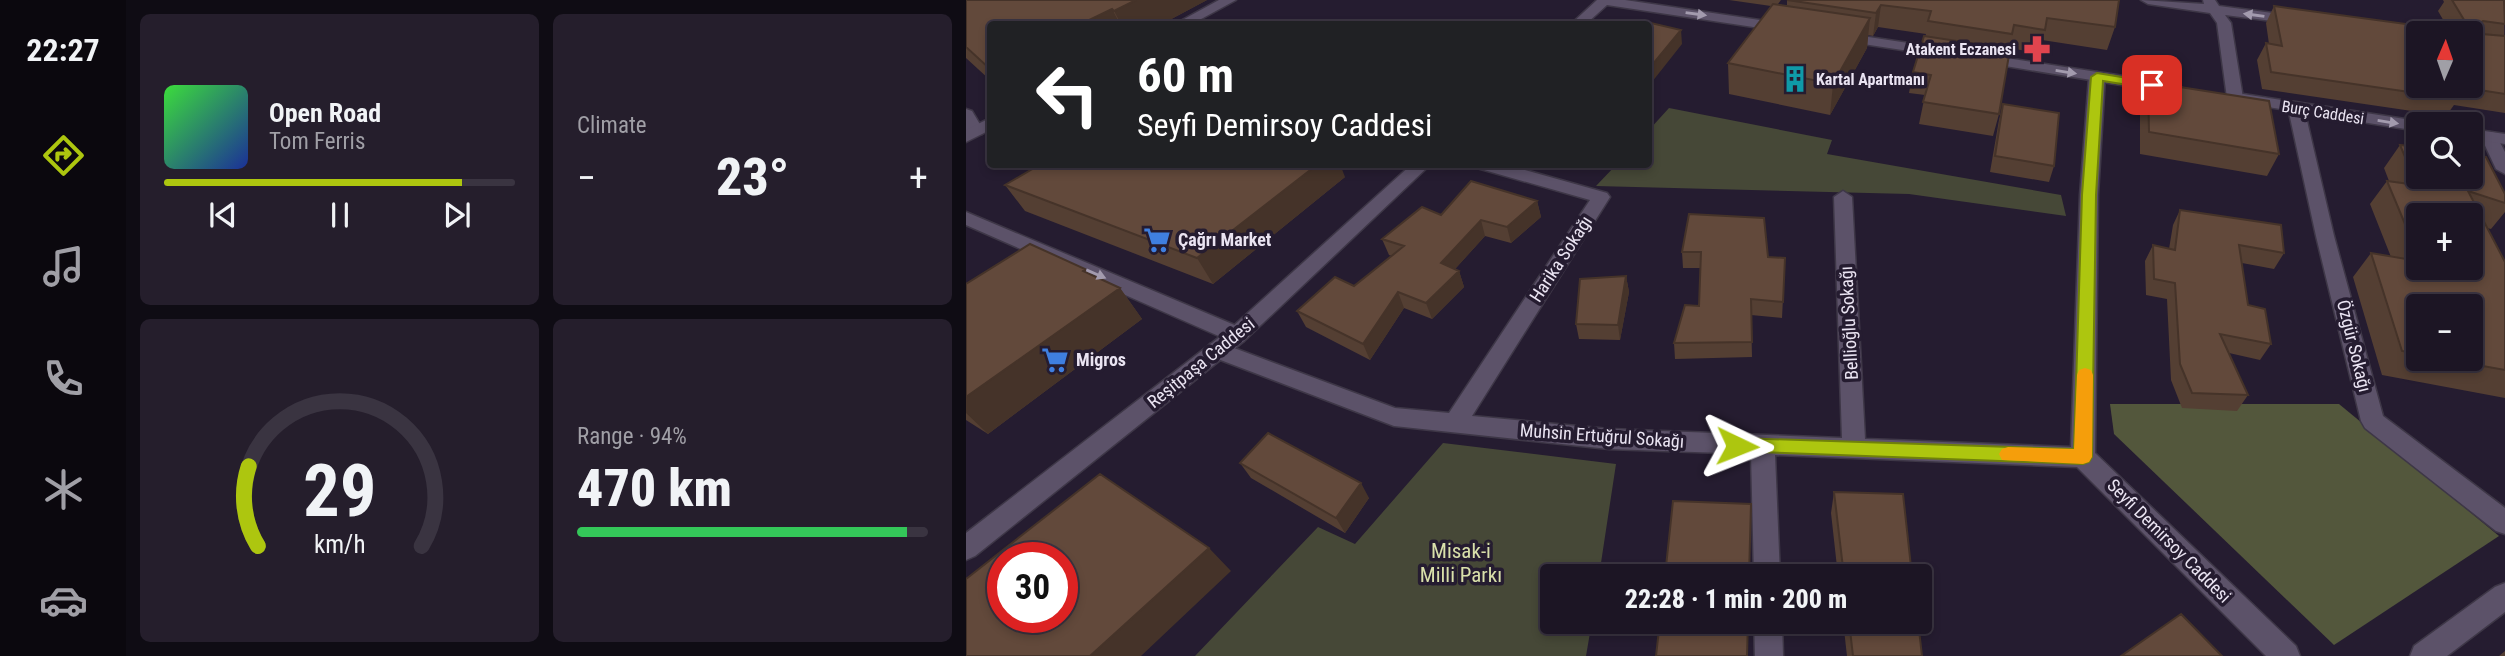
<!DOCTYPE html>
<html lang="en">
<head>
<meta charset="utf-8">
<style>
  :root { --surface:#1c1524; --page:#251e2c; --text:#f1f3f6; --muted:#a09fa6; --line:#3a3441; --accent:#adc60f }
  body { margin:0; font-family:"Roboto Condensed",sans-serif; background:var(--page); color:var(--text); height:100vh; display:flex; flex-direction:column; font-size:26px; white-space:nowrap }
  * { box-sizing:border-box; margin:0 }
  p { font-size:23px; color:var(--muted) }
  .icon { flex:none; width:38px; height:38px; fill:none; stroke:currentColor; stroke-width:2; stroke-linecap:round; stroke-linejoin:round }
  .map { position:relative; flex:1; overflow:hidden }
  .sheet { display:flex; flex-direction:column; gap:14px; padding:14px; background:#0f0c14; width:840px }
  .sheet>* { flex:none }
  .top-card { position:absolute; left:21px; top:21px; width:665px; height:147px; border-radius:7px; box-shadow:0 4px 10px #0003,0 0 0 2px var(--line); background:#202124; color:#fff; overflow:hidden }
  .needle { width:46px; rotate:2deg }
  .buttons { position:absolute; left:1440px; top:21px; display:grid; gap:14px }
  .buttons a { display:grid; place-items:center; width:77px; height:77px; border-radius:7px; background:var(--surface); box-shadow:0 4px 10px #0003,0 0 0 2px var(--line); font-size:35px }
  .speed { position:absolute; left:21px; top:542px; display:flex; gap:14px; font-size:35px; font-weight:700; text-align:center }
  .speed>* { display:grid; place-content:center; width:91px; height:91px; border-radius:50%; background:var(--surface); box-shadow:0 4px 10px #0003,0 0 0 2px var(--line); line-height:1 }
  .speed .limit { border:10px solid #d22; background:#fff; color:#111 }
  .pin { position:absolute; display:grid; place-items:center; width:60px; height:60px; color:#fff; margin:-30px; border-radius:14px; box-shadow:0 4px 10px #0006 }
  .me { position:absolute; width:77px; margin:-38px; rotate:92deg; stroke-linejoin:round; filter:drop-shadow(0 0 5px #0008) }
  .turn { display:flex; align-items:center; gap:24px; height:147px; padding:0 35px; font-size:32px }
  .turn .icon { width:91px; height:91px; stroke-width:2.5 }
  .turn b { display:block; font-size:49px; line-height:60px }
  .big { font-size:52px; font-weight:800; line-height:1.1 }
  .sheet .widget { flex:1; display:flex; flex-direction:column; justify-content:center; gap:10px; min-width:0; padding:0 24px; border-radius:10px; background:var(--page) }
  .sheet .dial { align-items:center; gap:0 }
  .dial svg { height:182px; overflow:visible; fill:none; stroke:var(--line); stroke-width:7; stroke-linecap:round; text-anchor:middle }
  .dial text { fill:var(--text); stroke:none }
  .song { display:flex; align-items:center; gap:21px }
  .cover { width:84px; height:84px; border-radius:10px; background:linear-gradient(135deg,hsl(120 70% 55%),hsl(230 70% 35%)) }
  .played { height:7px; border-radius:4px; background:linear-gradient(90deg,var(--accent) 85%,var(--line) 85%) }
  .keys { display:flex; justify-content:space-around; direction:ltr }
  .heat { display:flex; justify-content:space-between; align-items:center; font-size:38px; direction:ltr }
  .charge { height:10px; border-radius:5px; background:linear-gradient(90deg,#34c759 94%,var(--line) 0) }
  .sheet .tiles { flex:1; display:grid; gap:14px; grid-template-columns:repeat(2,1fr) }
  .trip { position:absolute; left:574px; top:564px; width:392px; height:70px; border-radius:7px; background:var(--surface); box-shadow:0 4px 10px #0003,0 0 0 2px var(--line); font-weight:800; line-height:70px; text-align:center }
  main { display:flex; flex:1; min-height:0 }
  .dock { display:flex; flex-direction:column; width:126px; justify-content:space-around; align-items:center; background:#0b080e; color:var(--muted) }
  .dock .icon { width:49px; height:49px }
  .dock .active { color:var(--accent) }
  .dock b { font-size:32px; color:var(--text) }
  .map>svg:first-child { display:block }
</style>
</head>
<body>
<main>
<nav class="dock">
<b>22:27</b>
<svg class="icon active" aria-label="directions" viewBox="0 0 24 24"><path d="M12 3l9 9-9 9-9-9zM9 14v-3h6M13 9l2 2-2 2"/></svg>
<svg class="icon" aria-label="music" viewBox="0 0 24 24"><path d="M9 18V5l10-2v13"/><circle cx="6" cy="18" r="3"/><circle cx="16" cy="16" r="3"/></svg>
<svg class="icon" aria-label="phone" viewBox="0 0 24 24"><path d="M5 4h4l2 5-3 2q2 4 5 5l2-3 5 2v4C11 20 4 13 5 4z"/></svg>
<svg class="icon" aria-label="climate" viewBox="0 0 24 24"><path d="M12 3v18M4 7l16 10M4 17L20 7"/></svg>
<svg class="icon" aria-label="car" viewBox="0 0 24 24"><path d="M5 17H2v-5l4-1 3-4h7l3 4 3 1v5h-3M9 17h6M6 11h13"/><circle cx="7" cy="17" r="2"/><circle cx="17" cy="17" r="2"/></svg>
</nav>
<section class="sheet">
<div class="tiles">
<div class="widget">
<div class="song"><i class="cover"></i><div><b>Open Road</b><p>Tom Ferris</p></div></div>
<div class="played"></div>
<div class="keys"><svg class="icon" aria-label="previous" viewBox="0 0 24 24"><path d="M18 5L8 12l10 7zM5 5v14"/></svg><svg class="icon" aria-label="pause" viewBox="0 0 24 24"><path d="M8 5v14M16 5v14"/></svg><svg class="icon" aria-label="next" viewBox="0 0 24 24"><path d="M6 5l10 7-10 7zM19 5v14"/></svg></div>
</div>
<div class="widget"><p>Climate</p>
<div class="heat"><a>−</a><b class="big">23°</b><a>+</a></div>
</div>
<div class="widget dial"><svg viewBox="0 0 100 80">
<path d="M14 69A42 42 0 1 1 86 69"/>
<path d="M14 69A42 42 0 0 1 10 34" stroke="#adc60f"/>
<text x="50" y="56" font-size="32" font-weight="700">29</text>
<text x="50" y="72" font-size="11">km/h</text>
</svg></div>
<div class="widget"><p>Range · 94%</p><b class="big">470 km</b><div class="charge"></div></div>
</div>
</section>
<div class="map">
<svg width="1539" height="656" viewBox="0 0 1539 656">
  <rect width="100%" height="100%" fill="#251c30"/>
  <path fill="#464837" d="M703 108 866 140 861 154 1095 195 1100 216 943 194 630 186 650 165 682 164 683 130Z
    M477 443 650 464 633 576H586V621H626L620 656H229L352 527 389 544Z"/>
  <path fill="#53573c" d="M1144 404H1373L1533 536 1368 645 1148 434Z"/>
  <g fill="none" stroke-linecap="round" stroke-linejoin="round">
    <defs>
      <path id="street" d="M1175 0 1238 4 1237 0H1249L1253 6 1329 16 1336 20 1329 24 1259 15 1265 23 1277 98 1269 103 1261 98 1251 23 1244 13 1182 4Z
        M1131 72 1139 77 1132 195 1129 453 1330 646 1334 656H1300L1111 467 809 455 814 576H788L785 454 643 449 428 426 244 356 241 350 244 344 252 342 429 408 483 413 624 200 511 168 509 164H538L641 193 644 197 506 416 643 429 876 438 868 197 877 191 886 197 899 439 1105 447 1114 195 1123 77Z
        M1330 103 1338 108 1368 236 1417 416 1539 508V534L1530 531 1399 428 1395 421 1350 236 1322 108Z
        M0 109 6 111 18 131 16 134 0 137Z
        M1523 132 1529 133 1539 152V174L1530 169 1515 137Z
        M0 212 278 329 282 335 278 341 271 343 264 341 0 225Z
        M1539 583V612L1481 656H1444L1448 646 1529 587Z
        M788 621H816L817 656H789Z"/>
      <path id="secondary" d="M253 0H270L226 24H209Z
        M631 0H659L820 24 827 28 820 32 641 5 620 24H605Z
        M876 33 982 49 989 53 982 57 871 40 869 37Z
        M1014 54 1210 84 1218 89 1210 94 1009 61 1007 58 1009 55Z
        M1277 94 1452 121 1459 124H1452V131L1271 102 1269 99 1271 96Z
        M24 118V130L0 142V130Z
        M1505 129 1539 134V144L1505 139Z
        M446 164H465L278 341 9 556 0 560V533L264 329Z"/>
    </defs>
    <use href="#street" stroke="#3e3747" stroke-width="3"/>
    <use href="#secondary" stroke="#3e3747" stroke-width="3"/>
    <use href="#street" fill="#5c5269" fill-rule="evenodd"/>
    <use href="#secondary" fill="#5c5269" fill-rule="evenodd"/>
  </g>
  <path fill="#543f33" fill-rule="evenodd" d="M0 0H241L196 24H24V80L0 58Z
    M763 0H815L812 4 821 6V0H1153L1149 27 1141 50 1076 40 1072 53 1043 48 1033 114 1027 136 953 124 959 95 943 93 947 72 960 34 912 27 907 36 902 35 901 48 864 115 763 94 762 63 805 6Z
    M1477 0H1538L1539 113 1488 105 1480 116 1296 89 1291 60 1300 43 1303 44 1300 23 1308 6 1483 30 1472 11 1478 2Z
    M1182 82 1313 154 1301 176 1174 154V103Z
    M1037 104 1088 166 1083 182 1024 172 1033 120Z
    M1434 145 1539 194V212L1525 229 1521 228 1539 262V398L1416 375 1387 277 1405 253 1425 257 1404 204 1421 181H1423L1418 168ZM1452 215 1505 268H1452ZM1452 306 1505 359H1452Z
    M379 177 247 284 59 211 39 185Z
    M571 201 575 217 545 243 519 236 489 269 493 271 498 287 466 319 438 308 404 360 340 327 331 311 388 286 426 256 423 255 416 239 475 215Z
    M1214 210 1318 253 1308 269 1276 263 1282 305 1305 344 1294 360 1263 353 1282 395 1271 411 1216 408 1205 380 1201 299 1180 295 1179 261 1187 245 1203 249 1207 225Z
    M723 214 802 257 819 258 816 318 785 315 786 357 709 359 708 343 733 306 735 268H717L716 252Z
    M119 269 122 273 154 288 176 319 22 434 0 420V284Z
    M660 276 663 292 654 340 613 339 610 324Z
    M274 463 403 498 379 533 285 478Z
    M868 492 946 576H872L865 513Z
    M877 621H952L956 656H881Z
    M1539 651V656H1533Z"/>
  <path fill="#453329" d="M170 0H241L196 24H155L148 11Z
    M915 5 912 27 907 36 910 13Z
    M146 9 154 24H115Z
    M904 18 901 48 864 115 867 84Z
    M715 30 716 44 682 87V70Z
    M352 164H374L379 177 247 284 231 258Z
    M571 201 575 217 545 243 541 227Z
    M515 220 519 236 480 279 475 263Z
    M119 269 141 297 154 288 176 319 22 434 0 413V397Z
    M493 271 498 287 466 319 460 303Z
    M660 276 663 292 654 340 652 325Z
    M432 292 438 308 404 360 397 344Z
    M395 483 403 498 379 533 370 518Z
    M243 548 265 571 175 656H124Z"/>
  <path fill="#62493b" stroke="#453329" stroke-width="2" fill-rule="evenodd" d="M0 0H170L148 11 146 9 115 24H24V69L0 47Z
    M821 0H1153L1149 27 1081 18 1079 30 1048 25 1046 34 962 21 965 11 915 5 910 13Z
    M1486 0H1538L1539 24 1517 21 1514 23 1516 34 1539 36V94L1488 86H1505V33H1452V86H1486L1492 99 1305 72 1300 43 1316 46 1308 6 1506 33Z
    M807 4 904 18 867 84 762 63Z
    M672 20 715 30 682 70V24H667Z
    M958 36 1044 49 1033 114 957 102 965 75 947 72Z
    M1182 82 1303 101 1313 154 1183 132Z
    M1037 104 1093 113 1088 166 1029 156Z
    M1434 145 1452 147V177H1505V155L1520 157 1539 194V203L1502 191 1539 262V370L1478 359H1505V306H1452V354L1436 351 1405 253 1452 261V268H1505V215H1452V255L1421 181 1451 185Z
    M75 164H352L231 258 39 185Z
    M505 181 571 201 541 227 515 220 475 263 493 271 460 303 432 292 397 344 331 311 369 277 388 286 438 246 416 239 456 207 475 215Z
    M1214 210 1315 225 1318 253 1273 245 1282 305 1299 309 1305 344 1254 334 1282 395 1226 393 1214 364 1209 283 1188 279 1187 245 1209 250Z
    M723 214 798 218 802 257 819 258 817 302 785 299 786 342 708 343 719 305 733 306 735 252H716Z
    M64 244 119 269 117 271 154 288 0 397V284Z
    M660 276 652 325 610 324 614 279Z
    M302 433 395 483 370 518 274 463Z
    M134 474 243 548 124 656H0V579ZM37 558H96V618H37Z
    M868 492 937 494 946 576H878Z
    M707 501 785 504 783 576H699Z
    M1215 614 1256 656H1155Z
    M694 621H782L781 656H690Z
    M883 621H952L956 656H887Z"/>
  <defs><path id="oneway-solid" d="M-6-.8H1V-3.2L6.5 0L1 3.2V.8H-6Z" transform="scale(1.75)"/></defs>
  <g fill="#a39bae">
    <use href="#oneway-solid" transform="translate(730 14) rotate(8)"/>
    <use href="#oneway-solid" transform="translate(1288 15) rotate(-172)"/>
    <use href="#oneway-solid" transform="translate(1100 72) rotate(9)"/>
    <use href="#oneway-solid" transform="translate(1422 122) rotate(9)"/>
    <use href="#oneway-solid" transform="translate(130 274) rotate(23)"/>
  </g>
  <path fill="#adc60f" stroke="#70810a" stroke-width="2" d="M1131 73 1186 82 1192 85 1186 89 1137 81 1130 195 1126 457 1123 462 1117 464 765 451 762 446 765 440 771 438 1108 449 1116 195 1125 77Z"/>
  <path fill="#f59e0b" d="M1119 368 1125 370 1127 375 1126 457 1123 462 1117 464 1036 460 1033 454 1036 449 1042 447 1108 449 1111 375 1113 370Z"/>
  <defs>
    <symbol id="pharmacy-bare" viewBox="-9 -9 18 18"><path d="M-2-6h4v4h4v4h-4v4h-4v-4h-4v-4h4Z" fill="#e0444e" stroke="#251c30" stroke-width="2.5" paint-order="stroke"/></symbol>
    <symbol id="building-bare" viewBox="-9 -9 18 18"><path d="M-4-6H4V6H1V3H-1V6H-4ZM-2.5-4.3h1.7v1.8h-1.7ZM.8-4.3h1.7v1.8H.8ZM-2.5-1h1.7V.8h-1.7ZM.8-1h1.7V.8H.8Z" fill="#0f9aa8" stroke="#251c30" stroke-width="2.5" paint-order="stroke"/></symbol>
    <symbol id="supermarket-bare" viewBox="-9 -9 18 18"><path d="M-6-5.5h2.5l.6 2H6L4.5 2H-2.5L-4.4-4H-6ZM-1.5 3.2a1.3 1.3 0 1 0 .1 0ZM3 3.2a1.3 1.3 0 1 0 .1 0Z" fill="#3f7fe0" stroke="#251c30" stroke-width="2.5" paint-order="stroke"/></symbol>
  </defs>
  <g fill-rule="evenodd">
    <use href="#pharmacy-bare" x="1052" y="30" width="38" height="38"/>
    <use href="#building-bare" x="810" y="60" width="38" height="38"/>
    <use href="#supermarket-bare" x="172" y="221" width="38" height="38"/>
    <use href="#supermarket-bare" x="70" y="341" width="38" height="38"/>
  </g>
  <g text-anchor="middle" stroke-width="7" stroke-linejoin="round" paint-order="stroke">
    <g font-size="16" font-weight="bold" fill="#eae4f2" stroke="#251c30" text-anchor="end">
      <text x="1050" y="55">Atakent Eczanesi</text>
      <text x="850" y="85" text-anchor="start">Kartal Apartmanı</text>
    </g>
    <g font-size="16" fill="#eae4f2" stroke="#251c30">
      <text transform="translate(1357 112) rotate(9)" y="6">Burç Caddesi</text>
    </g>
    <g font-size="18" font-weight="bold" fill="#eae4f2" stroke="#251c30" text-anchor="start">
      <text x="212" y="246">Çağrı Market</text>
      <text x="110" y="366">Migros</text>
    </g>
    <g font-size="18" fill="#eae4f2" stroke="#251c30">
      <text transform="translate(595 259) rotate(-57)" y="6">Harika Sokağı</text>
      <text transform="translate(883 323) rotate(-93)" y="6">Bellioğlu Sokağı</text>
      <text transform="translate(1388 346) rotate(76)" y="6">Özgür Sokağı</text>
      <text transform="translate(235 363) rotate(-39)" y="6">Reşitpaşa Caddesi</text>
      <text transform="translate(636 436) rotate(4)" y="6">Muhsin Ertuğrul Sokağı</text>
      <text transform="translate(1203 541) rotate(45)" y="6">Seyfi Demirsoy Caddesi</text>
    </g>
    <g font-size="21" fill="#d9e0aa" stroke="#251c30">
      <text x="495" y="558">Misak-i<tspan x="495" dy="24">Milli Parkı</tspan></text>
    </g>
  </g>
</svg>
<div class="buttons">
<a><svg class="needle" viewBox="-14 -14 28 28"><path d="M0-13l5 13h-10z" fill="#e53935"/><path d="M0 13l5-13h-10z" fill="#a09fa6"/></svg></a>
<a><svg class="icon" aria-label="search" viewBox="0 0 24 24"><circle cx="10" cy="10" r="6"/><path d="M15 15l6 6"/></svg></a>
<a>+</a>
<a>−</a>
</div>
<div class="speed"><div class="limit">30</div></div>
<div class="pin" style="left:1186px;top:85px;background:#d93025"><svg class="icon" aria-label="arrive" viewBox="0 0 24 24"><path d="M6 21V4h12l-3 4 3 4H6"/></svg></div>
<svg class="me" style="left:771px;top:446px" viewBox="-20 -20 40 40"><path d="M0-17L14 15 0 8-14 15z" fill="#adc60f" stroke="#fff" stroke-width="4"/></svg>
<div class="trip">22:28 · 1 min · 200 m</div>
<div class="top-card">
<div class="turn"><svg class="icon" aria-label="left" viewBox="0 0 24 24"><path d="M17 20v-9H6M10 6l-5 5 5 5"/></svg><div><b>60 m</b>Seyfi Demirsoy Caddesi</div></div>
</div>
</div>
</main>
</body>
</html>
